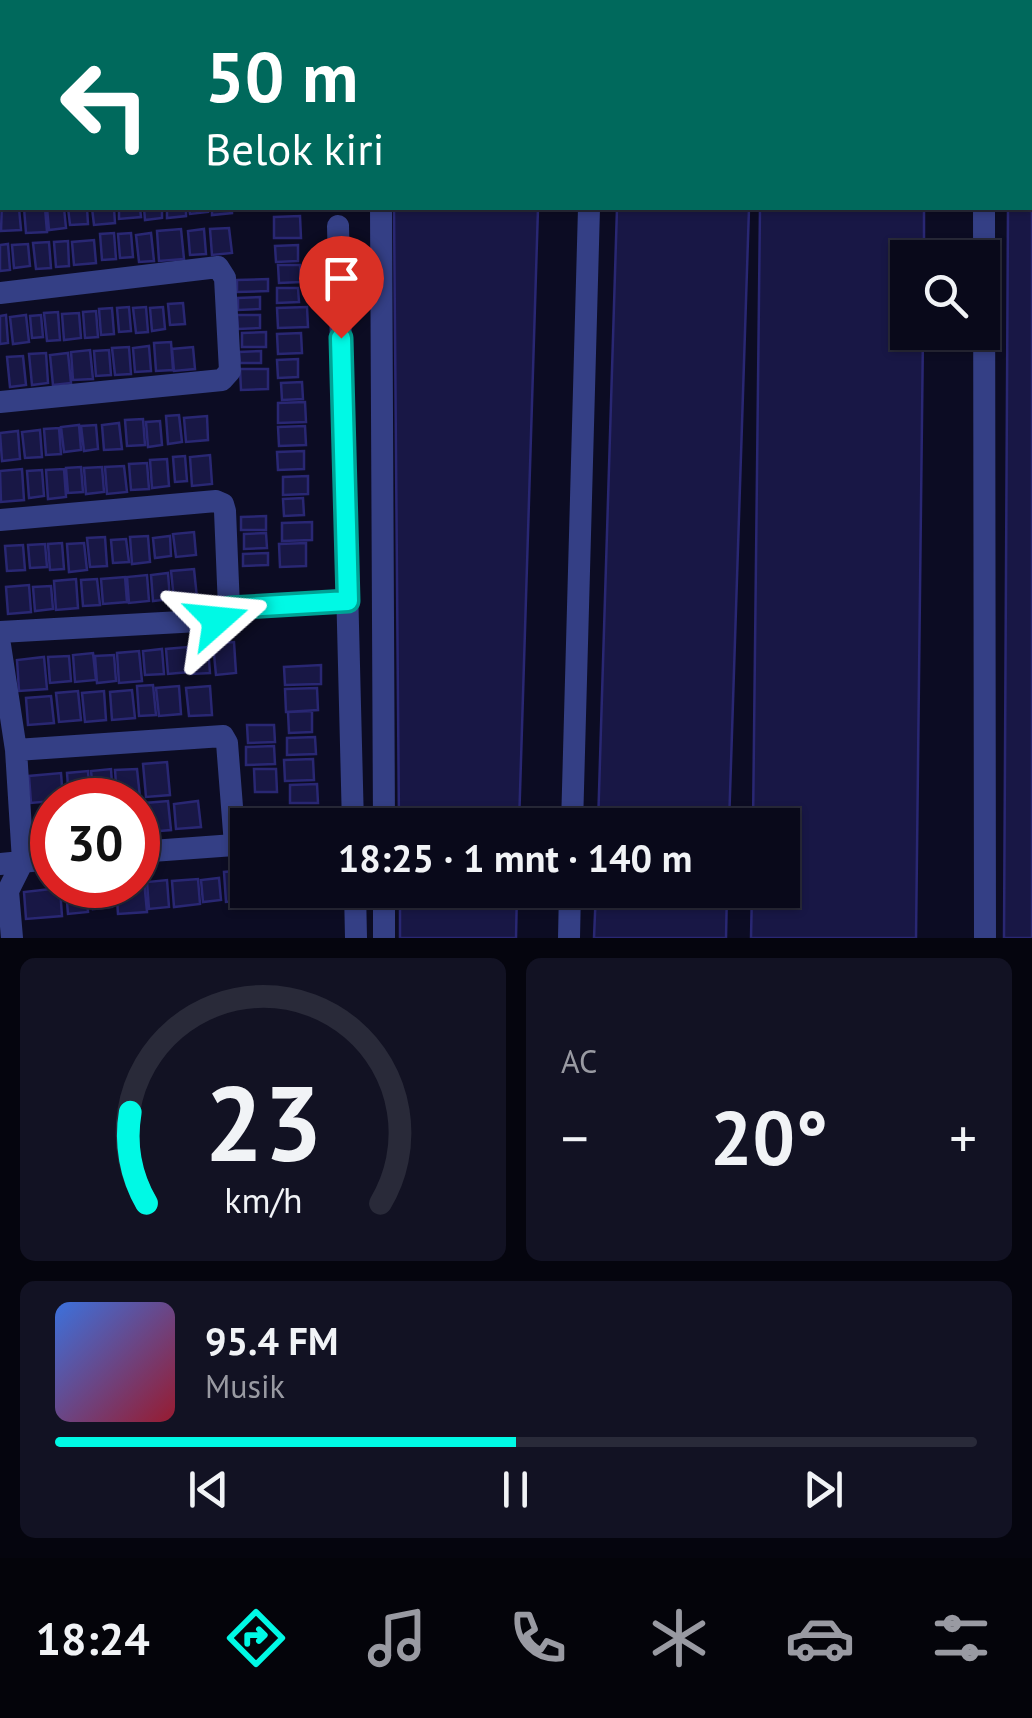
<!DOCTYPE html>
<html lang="id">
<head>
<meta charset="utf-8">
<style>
  :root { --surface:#09091a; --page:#121223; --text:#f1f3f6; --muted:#999aa2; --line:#292a39; --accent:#00f9e5 }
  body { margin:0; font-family:"PT Sans",sans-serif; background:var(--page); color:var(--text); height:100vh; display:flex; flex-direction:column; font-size:38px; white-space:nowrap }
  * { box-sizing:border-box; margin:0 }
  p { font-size:32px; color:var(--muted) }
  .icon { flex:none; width:55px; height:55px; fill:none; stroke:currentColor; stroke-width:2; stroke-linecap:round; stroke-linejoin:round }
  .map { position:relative; height:938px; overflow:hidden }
  .side { display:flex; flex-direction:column; gap:20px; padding:20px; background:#05050e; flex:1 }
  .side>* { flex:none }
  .banner { position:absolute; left:0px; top:0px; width:1032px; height:210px; box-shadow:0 2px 8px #0004,0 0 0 2px var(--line); background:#00695c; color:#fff; overflow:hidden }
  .fabs { position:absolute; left:890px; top:240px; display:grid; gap:20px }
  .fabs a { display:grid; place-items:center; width:110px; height:110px; border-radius:0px; background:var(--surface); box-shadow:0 2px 8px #0004,0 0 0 2px var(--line); font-size:50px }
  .speed { position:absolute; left:30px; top:778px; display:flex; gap:20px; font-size:50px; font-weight:700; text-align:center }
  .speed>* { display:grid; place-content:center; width:130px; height:130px; border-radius:50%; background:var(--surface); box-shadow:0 2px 8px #0004,0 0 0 2px var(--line); line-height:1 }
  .speed .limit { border:15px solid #d22; background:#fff; color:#111 }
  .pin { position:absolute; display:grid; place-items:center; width:85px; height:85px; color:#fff; margin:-102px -42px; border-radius:50% 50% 50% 0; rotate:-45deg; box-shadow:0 0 10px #0007 }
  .pin .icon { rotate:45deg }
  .me { position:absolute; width:110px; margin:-55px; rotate:72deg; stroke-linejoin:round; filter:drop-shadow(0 0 8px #0008) }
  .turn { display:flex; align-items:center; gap:35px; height:210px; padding:0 40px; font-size:45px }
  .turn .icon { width:130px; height:130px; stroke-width:2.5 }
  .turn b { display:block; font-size:70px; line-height:85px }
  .big { font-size:75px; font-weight:800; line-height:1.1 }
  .side .card { flex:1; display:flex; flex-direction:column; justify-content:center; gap:15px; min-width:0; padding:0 35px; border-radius:15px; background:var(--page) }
  .side .dial { align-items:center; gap:0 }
  .dial svg { height:260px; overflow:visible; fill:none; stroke:var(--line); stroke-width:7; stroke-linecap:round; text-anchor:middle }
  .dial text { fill:var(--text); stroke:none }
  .song { display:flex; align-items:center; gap:30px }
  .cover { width:120px; height:120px; border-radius:15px; background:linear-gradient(135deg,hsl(220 70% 55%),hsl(350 70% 35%)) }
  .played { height:10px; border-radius:5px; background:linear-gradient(90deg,var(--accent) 50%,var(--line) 50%) }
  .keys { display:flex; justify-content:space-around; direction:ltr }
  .heat { display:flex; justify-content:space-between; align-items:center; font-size:55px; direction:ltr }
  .side .tiles { flex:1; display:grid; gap:20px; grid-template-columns:1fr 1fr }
  .card:last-child { grid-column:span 2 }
  .trip { position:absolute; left:230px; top:808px; width:570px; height:100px; border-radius:0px; background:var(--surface); box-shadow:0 2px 8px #0004,0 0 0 2px var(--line); font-weight:800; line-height:100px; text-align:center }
  .menu { display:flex; height:160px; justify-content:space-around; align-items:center; background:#04040a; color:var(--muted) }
  .menu .icon { width:70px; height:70px }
  .menu .on { color:var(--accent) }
  .menu b { font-size:45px; color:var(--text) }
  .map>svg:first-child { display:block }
</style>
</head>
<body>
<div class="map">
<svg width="1032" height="938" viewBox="0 0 1032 938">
  <rect width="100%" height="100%" fill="#0c0c23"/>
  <path fill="#181745" stroke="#292773" stroke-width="2.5" d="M392 0H544V2Z
    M623 0H755L623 2Z
    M762 0H926L762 2Z
    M1010 0H1032V938H1004L1008 208H1030V2Z
    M2 202V208H19L21 230 1 231Z
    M24 208H45L47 232 26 233Z
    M47 208H64L66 228 49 230Z
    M68 208H87L88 224 70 225Z
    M92 208H114L115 223 94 225Z
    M119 208H140L141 217 119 219Z
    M144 208H162V218L145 220Z
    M167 208H186V216L167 218Z
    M189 208H208V212L190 214Z
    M212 208H232V213L212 215Z
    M394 208H538L519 825H399Z
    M617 208H749L729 825H598Z
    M760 208H924V258H908V332H923L916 938H751L752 890H782V825H753Z
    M300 216 301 238H274V217Z
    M229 228 232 253 212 255 210 229Z
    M181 229 184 259 159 261 157 231Z
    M204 229 206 254 190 255 188 231Z
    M114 233 116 259 102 260 100 234Z
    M131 233 133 257 120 258 118 234Z
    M151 233 154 261 139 262 136 235Z
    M94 240 96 263 74 265 72 242Z
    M68 241 69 266 56 267 54 242Z
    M49 242 51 268 36 269 33 243Z
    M8 244 10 270 0 271V245Z
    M28 244 30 266 14 268 12 245Z
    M298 245V261L276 262 275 246Z
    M278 265H300L301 282 279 283Z
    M268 279V291L237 292V280Z
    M277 288H298L299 302 277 303Z
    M260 297V309L238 310V298Z
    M183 303 185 324 170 325 168 304Z
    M129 307 131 331 119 332 117 308Z
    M146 307 148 332 136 333 133 308Z
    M163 307 165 329 152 331 150 308Z
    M307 307 308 327 278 328 277 308Z
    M112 308 114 334 101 335 99 309Z
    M96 311 98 337 85 338 83 312Z
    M58 312 60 340 47 341 44 313Z
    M79 313 81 338 64 340 62 314Z
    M6 315 8 343 0 344V316Z
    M26 315 29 342 13 344 10 317Z
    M41 315 43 337 32 338 30 316Z
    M237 315H260V328L238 329Z
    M266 332V347H242V333Z
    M301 333 302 353 278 354 277 334Z
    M171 342 173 370 156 371 154 343Z
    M149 346 151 371 135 372 133 348Z
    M129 347 131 374 115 375 112 348Z
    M193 347 195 369 174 371 172 349Z
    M90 350 93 379 73 380 71 352Z
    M109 350 111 375 96 376 94 351Z
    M261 351V363H240L239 352Z
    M46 353 48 383 32 385 29 354Z
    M68 353 71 383 53 385 50 355Z
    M23 356 26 385 10 387 7 357Z
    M298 359V377L278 378 277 360Z
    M240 369H268V389L241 390Z
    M302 382 303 399 282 400 281 383Z
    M305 402 306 422 278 423V403Z
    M179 415 182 442 168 444 166 416Z
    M207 416 208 440 186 442 184 418Z
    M143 419 145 445 127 446 125 420Z
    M160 421 162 445 148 447 146 422Z
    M119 423 122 449 104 450 102 425Z
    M79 425 81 450 64 452 61 427Z
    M96 425 98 449 84 451 81 426Z
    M305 426 306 445 279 446 278 427Z
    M59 428 61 454 46 455 44 429Z
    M40 430 42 457 25 458 22 432Z
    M18 431 20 459 2 461 0 433Z
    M304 451V469L278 470 277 452Z
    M210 455 212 484 192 486 190 457Z
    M185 456 187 481 175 482 173 457Z
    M167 459 169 486 152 488 150 460Z
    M147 463 149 489 131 490 129 464Z
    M124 466 127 492 107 494 105 467Z
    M81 467 83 492 68 493 66 468Z
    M102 467 104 492 86 494 84 468Z
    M22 469 24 500 1 502 0 471Z
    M64 469 66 497 48 499 46 470Z
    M42 470 44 496 29 498 27 471Z
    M308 476V494L283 495V477Z
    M303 498 304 515 284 516 283 499Z
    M266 516V530H241V517Z
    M312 522V540L282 541V523Z
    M194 532 196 555 176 557 173 534Z
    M266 533 267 548 244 549V534Z
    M148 536 150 562 132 564 130 537Z
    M170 536 171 556 155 558 153 538Z
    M105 537 107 566 90 567 87 538Z
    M126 539 129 562 113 563 111 540Z
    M62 543 64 569 50 570 48 544Z
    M84 543 87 570 69 572 67 544Z
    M306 543V566L280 567 279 544Z
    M45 544 47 567 30 568 28 545Z
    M23 545 25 570 7 571 5 546Z
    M268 553V565L243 566V554Z
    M194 569 197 598 174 600 171 571Z
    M168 573 170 599 153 601 151 575Z
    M147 575 149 601 129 603 127 577Z
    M125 577 127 602 103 604 101 579Z
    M76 579 78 608 56 610 54 581Z
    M97 579 100 605 83 606 81 580Z
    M29 585 31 612 8 614 6 587Z
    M51 586 53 609 35 611 33 587Z
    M234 642 236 673 216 675 213 644Z
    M187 647 189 672 168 674 166 649Z
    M208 647 210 673 191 674 189 649Z
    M162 649 164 674 145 675 143 651Z
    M139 651 142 681 119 683 117 653Z
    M93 653 96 680 75 682 73 655Z
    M114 655 116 681 97 683 95 656Z
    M69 656 71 681 50 683 48 657Z
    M44 657 47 689 19 691 17 660Z
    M321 665V684L285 685 284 667Z
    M153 685 156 715 139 716 137 686Z
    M179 686 181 714 159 716 156 688Z
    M210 686 212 715 189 716 186 688Z
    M317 688 318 710 286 712 285 689Z
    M132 690 135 718 112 720 110 692Z
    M78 691 81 720 59 722 56 693Z
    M104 691 106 720 85 722 82 693Z
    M51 696 54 723 28 725 26 698Z
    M312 711V732L289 733 288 712Z
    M247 725H274L275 742 248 743Z
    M315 737 316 754 287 755V738Z
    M274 746 275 764 246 765V747Z
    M313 759 314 780 285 781 284 760Z
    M167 762 170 795 146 797 143 764Z
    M111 769 113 799 94 800 91 771Z
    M137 769 140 797 117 799 115 770Z
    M254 769H276L277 792H255Z
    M88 771 90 798 69 800 67 773Z
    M61 773 63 800 31 803 29 776Z
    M317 784 318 803H290V785Z
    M168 801 171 830 148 832 145 803Z
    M198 801 201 827 176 829 174 804Z
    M316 809 317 824 283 825 282 811Z
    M52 810V842H44L42 811Z
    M246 870 249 900 226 902 224 872Z
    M219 878 221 900 203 902 201 880Z
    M198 879 200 904 174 907 172 881Z
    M144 880 147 912 118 914 116 885H138V881Z
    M167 880 169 907 149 909 147 882Z
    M91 885H111L112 907 93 909Z
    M60 888 62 916 26 919 24 892Z
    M86 888 88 912 68 914 66 890Z
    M289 890H321V899L289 900Z
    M400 890H517L516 938H400Z
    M596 890H727L726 938H594Z"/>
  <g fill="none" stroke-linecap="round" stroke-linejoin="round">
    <path stroke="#343f85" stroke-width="22" d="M335 0V2
      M381 0V2
      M983 0V2
      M595 2V0
      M0 63H2
      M0 175 2 174
      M381 208 384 825
      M984 208 985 938
      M338 226 353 825
      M0 293 218 267 225 278 230 371 222 380 0 402
      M0 520 216 501 223 504 225 511 229 608 226 616 217 620 0 632
      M229 608 348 601
      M0 645 16 750 23 861 8 891 12 938
      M16 750 223 736 227 743 235 845
      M572 825 589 208
      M138 852 248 844
      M0 864 52 859
      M355 890 356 938
      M384 890V938
      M569 938 570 890"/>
  </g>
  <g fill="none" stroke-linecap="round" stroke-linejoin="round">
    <defs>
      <path id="route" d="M217 620 226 616 229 608 348 601 341 338"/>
    </defs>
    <use href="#route" stroke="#00a295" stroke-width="25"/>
    <use href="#route" stroke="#00f9e5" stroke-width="18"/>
  </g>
</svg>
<div class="fabs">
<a><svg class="icon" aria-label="search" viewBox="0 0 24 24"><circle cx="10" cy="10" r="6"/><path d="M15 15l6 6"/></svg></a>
</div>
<div class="speed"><div class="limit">30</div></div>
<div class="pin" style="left:341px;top:338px;background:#d93025"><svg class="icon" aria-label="arrive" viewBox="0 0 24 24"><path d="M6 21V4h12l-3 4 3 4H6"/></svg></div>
<svg class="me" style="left:217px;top:620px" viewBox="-20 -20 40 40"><path d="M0-17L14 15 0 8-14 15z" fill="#00f9e5" stroke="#fff" stroke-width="4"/></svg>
<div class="trip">18:25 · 1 mnt · 140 m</div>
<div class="banner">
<div class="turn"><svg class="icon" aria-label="left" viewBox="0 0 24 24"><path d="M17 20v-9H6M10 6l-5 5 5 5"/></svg><div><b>50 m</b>Belok kiri</div></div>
</div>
</div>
<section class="side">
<div class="tiles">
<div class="card dial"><svg viewBox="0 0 100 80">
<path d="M14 69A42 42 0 1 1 86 69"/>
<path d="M14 69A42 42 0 0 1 9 41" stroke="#00f9e5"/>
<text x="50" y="56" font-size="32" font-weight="700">23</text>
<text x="50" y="72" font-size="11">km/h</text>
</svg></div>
<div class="card"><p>AC</p>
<div class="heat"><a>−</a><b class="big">20°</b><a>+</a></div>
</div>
<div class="card">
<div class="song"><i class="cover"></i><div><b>95.4 FM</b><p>Musik</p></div></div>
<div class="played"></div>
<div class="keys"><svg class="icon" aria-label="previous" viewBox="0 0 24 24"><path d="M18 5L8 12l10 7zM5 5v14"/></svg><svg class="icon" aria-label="pause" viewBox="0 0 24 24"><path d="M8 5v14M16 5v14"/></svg><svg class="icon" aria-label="next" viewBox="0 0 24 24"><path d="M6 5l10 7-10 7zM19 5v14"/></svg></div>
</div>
</div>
</section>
<nav class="menu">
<b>18:24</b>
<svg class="icon on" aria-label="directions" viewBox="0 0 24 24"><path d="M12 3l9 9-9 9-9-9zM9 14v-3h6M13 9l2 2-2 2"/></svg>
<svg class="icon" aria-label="music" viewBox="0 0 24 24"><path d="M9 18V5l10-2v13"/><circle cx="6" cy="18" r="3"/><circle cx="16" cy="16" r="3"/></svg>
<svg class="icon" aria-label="phone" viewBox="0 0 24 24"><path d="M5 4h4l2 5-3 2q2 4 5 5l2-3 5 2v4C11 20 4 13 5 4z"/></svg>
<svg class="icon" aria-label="climate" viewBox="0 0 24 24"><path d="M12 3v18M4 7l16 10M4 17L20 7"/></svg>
<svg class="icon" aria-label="car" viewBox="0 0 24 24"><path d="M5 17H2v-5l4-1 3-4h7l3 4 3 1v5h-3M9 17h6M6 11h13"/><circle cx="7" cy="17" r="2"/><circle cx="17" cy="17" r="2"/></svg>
<svg class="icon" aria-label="filters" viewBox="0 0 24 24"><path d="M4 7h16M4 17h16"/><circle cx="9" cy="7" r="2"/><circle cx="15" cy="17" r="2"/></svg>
</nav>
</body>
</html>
